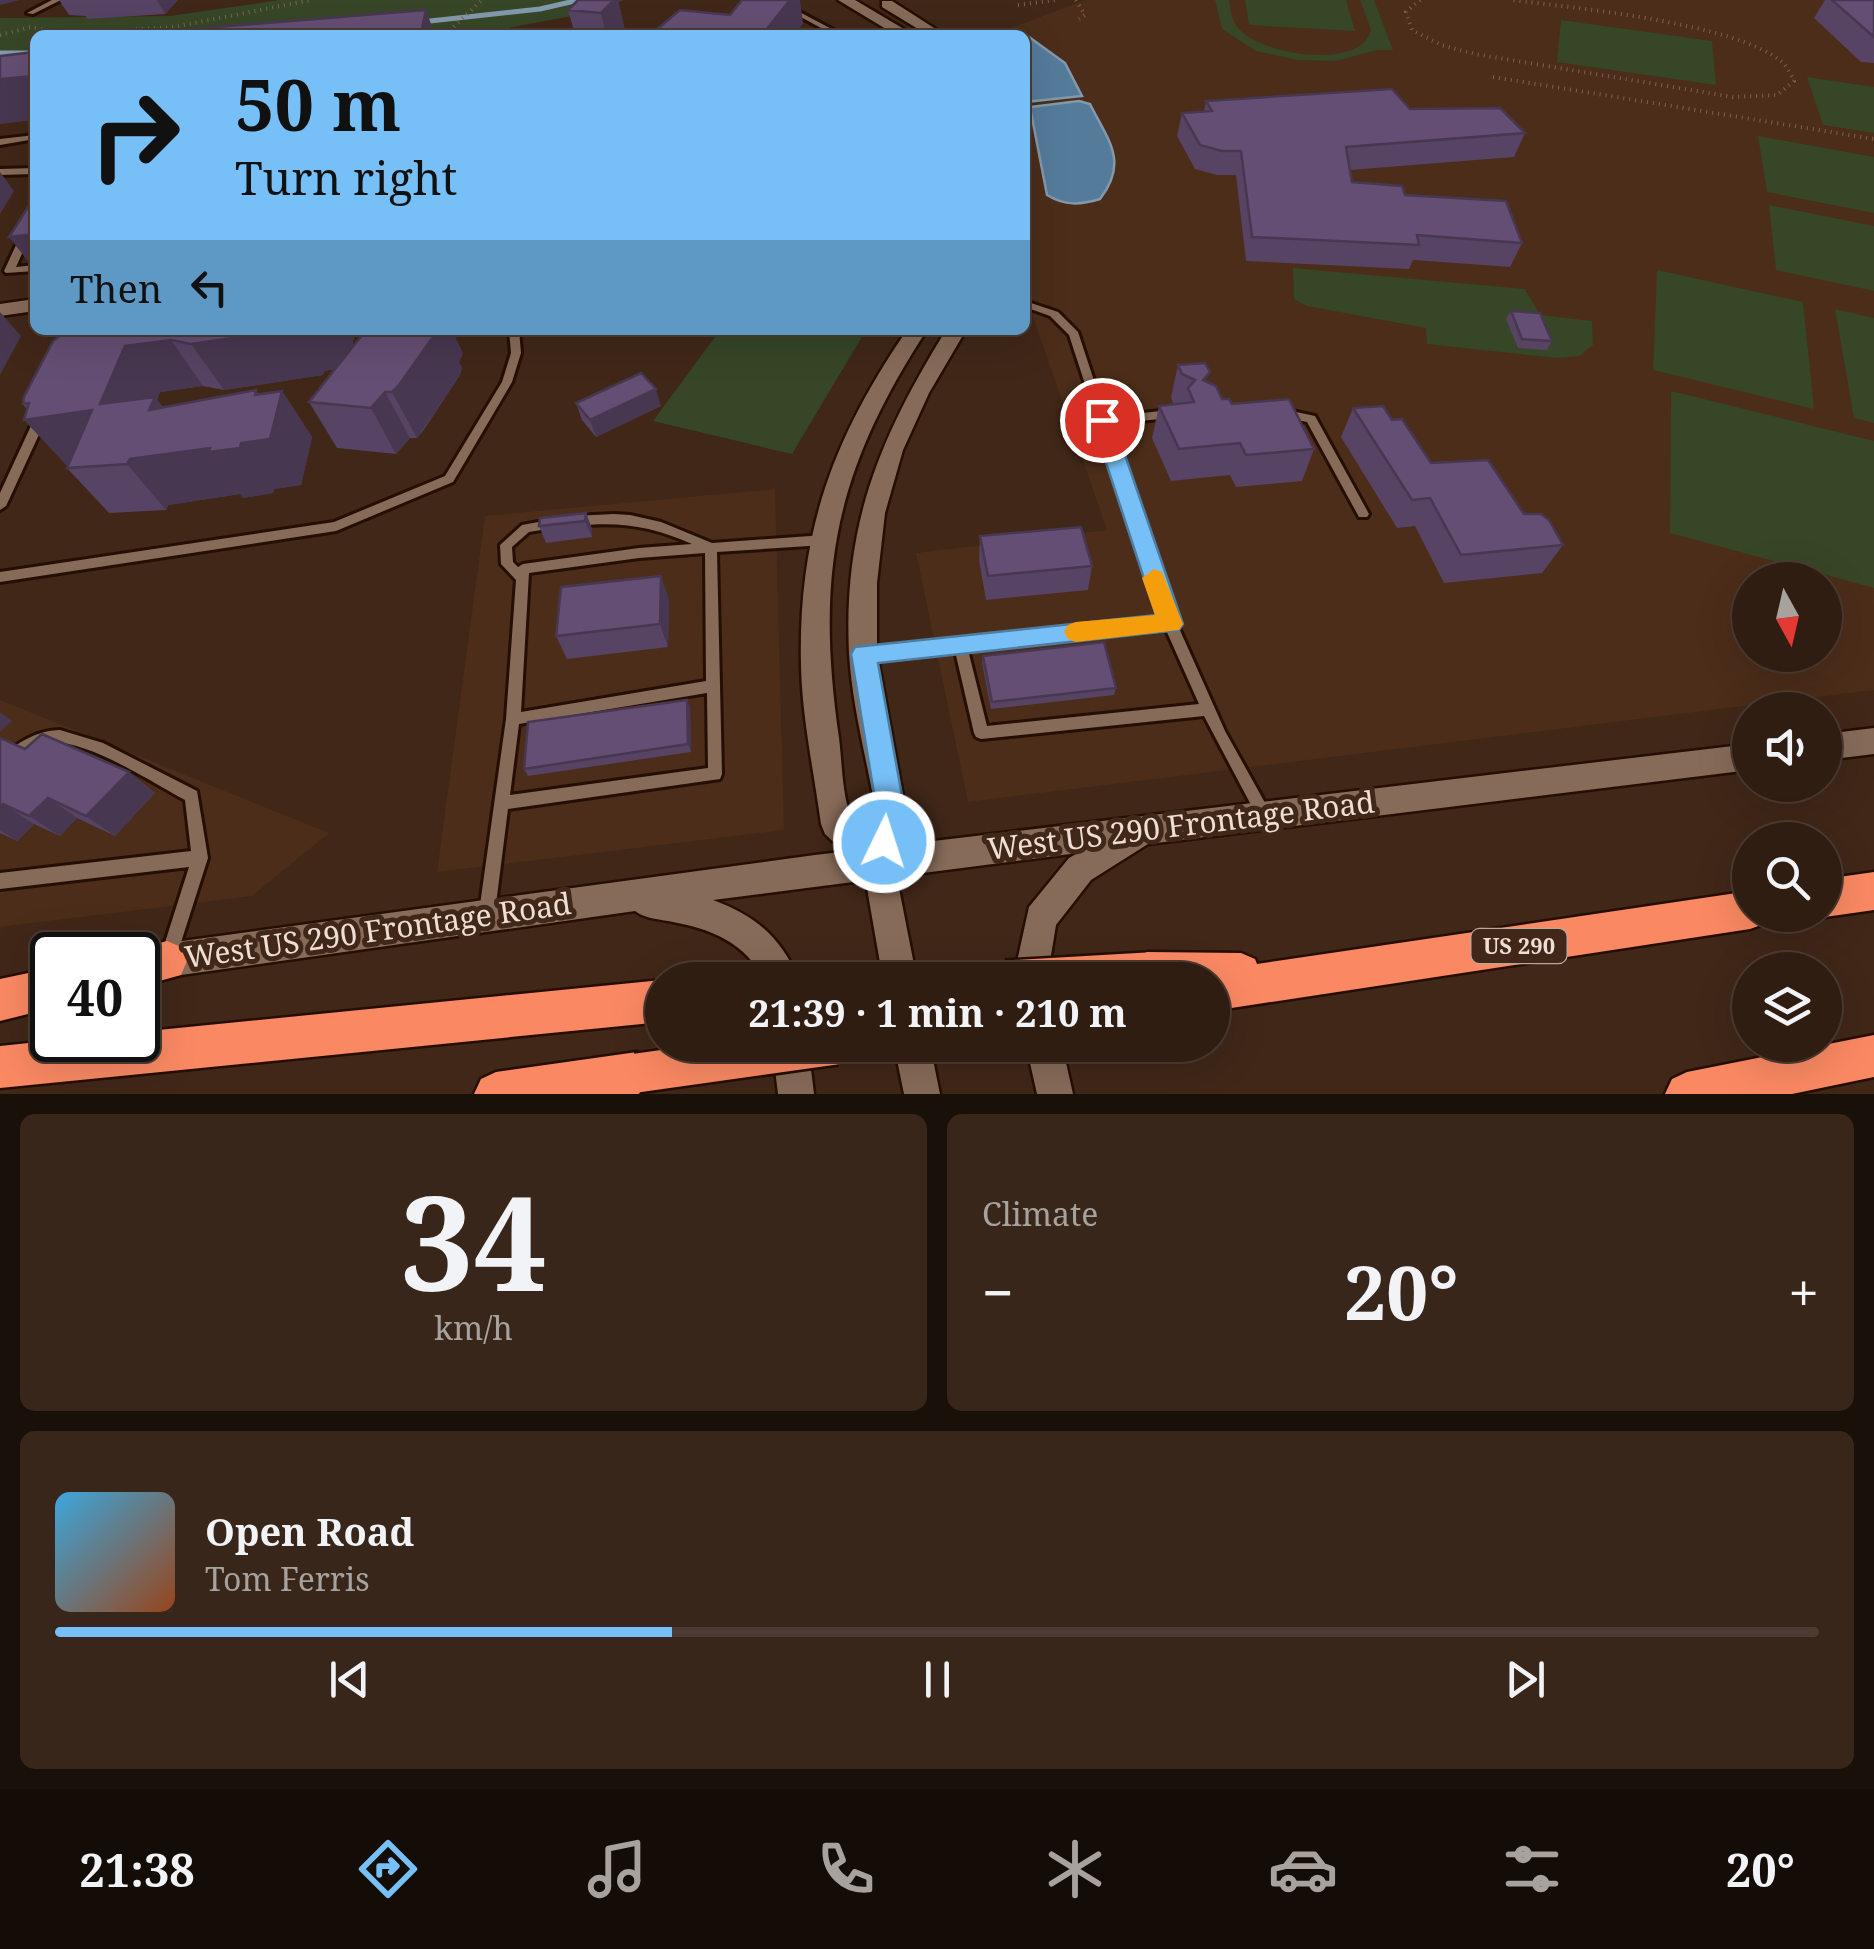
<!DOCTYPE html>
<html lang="en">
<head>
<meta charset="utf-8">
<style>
  :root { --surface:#301d12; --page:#38261b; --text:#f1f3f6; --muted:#a8a29f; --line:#4b3b32; --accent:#76c0f7 }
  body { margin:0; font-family:"Noto Serif",serif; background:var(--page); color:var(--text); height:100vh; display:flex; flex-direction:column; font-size:38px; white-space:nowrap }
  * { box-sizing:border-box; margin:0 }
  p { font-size:32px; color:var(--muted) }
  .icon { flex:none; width:55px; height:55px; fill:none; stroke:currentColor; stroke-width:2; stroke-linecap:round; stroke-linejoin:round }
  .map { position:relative; height:1094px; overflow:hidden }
  .side { display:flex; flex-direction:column; gap:20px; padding:20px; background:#1a100a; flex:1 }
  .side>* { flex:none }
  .top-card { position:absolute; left:30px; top:30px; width:1000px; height:305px; border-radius:15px; box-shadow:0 10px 40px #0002,0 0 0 2px var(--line); background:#76c0f7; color:#111; overflow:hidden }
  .needle { width:65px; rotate:172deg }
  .fabs { position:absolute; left:1732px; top:562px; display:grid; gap:20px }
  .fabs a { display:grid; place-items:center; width:110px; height:110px; border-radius:50%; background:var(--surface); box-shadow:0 10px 40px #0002,0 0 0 2px var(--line); font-size:50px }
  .speed { position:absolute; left:30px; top:932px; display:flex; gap:20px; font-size:50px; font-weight:700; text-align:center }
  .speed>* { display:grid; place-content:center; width:130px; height:130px; border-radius:50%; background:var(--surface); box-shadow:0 10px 40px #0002,0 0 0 2px var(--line); line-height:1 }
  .speed .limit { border:5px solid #111; border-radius:15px; background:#fff; color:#111 }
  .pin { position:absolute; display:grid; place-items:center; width:85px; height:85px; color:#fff; margin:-42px; border:5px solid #fff; border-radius:50%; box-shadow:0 2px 10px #0007 }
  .me { position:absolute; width:110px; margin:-55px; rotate:4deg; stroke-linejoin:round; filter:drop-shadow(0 0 8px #0008) }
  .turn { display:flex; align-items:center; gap:35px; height:210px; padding:0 40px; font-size:45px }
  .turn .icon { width:130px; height:130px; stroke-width:2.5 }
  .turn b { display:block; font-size:70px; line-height:85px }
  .then { display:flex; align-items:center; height:95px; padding:0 40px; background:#0003; gap:20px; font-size:38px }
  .big { font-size:75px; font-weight:700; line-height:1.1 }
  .side .tile { flex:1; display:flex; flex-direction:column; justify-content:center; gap:15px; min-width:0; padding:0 35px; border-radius:15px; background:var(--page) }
  .side .dial { align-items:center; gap:0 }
  .dial b { font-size:130px; line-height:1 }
  .song { display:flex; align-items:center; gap:30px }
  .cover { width:120px; height:120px; border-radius:15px; background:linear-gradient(135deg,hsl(200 70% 55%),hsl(20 70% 35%)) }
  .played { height:10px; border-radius:5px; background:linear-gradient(90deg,var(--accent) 35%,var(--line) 35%) }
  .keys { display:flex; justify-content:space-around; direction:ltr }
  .heat { display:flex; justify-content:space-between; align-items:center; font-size:55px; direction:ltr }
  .side .tiles { flex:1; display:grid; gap:20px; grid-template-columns:1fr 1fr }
  .tile:last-child { grid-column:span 2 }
  .trip { position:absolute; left:645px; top:962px; width:585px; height:100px; border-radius:50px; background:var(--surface); box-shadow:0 10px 40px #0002,0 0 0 2px var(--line); font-weight:700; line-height:100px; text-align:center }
  .menu { display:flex; height:160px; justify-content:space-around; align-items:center; background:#130c07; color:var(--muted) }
  .menu .icon { width:70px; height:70px }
  .menu .current { color:var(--accent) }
  .menu b { font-size:45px; color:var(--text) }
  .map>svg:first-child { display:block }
</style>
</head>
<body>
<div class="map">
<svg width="1874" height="1094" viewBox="0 0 1874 1094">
  <rect width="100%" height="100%" fill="#402718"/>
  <path fill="#4b2d19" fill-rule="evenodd" d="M1085 0H1874V690L968 802 916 553 1107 530 1025 294V35H993ZM1750 580H1825V655H1750Z
    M775 489 784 830 437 872 485 516Z
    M0 700 329 833 252 896 0 927Z"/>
  <path fill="#364626" d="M279 0H624L592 12 472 35H35V86L0 90V18L170 16Z
    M1215 0H1229C1231 10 1231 21 1239 29 1261 55 1361 71 1371 30L1360 0H1374L1393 50H1377L1336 61 1298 60 1256 51 1222 29Z
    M1245 0H1346L1355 31 1249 25Z
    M1561 20 1712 41 1716 85 1557 62Z
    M1807 77 1874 87V133L1823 125Z
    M1758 136 1874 157V213L1767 192Z
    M1769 205 1874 226V291L1776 270Z
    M1293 268 1525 289 1540 315 1592 321 1593 345 1579 356 1556 358 1427 344 1426 328 1307 306 1294 299Z
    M1657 270 1803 302 1814 409 1653 370Z
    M1835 309 1874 318V423L1854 418Z
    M720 330H866L792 454 653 421Z
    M1671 391 1874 441V588L1670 533Z"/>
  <path fill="#557b9b" stroke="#8399ac" stroke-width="2.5" d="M1020 32 1025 34 1065 63 1082 96 1025 102V35H999Z
    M1079 101 1090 104C1108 140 1129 162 1100 199 1080 205 1065 206 1047 195L1030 107Z"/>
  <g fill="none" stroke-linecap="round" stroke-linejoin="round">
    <path stroke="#8399ac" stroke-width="5" d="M421 22 540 9 579 0
      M0 53H35"/>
    <defs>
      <path id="service" d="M52 0H61L33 14 27 13Z
        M786 7H790L843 35H834L786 9Z
        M35 135V139L0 145V139Z
        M35 168V174L0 175V169Z
        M35 212V225L16 267 35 265V271L6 273 4 271 30 215Z
        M1025 301 1058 312 1078 332 1106 417 1170 410 1176 414 1170 418 1109 424 1170 608 1225 731 1269 810 1272 815 1269 820 1264 822 1259 820 1204 716 981 739 976 737 974 733 955 651 863 660 858 658 856 654 858 650 863 648 1162 620 1069 335 1050 316 1025 307ZM1166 630 1199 704 987 726 968 650Z
        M509 330H519L521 353 512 382 453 482 336 531 0 582V572L334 522 445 476 502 382 511 353Z
        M1282 409 1315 416 1369 514 1367 517H1359L1307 422 1278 416 1276 413Z
        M42 411 48 415 6 506 0 510V493L36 415Z
        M614 514 630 515 661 522 712 543 824 535 830 540 824 545 717 552 722 774 720 779 508 809 495 912 493 918 487 920 481 918 479 912 506 719 516 580 501 564 500 545 522 525 555 519 561 524 559 527 529 532 512 547 513 562 518 567 523 564 639 548 692 544C651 526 620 521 575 526L569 521 575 516ZM705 553 706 681 521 712 529 573 639 558ZM707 693 708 768 510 795 519 724Z
        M60 730 103 743 197 791 208 858 175 961 169 963 163 961 161 955 189 867 0 889V873L191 851 185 800C153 783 82 736 46 743 28 747 16 766 0 774V758C19 742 35 731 60 730Z"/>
      <path id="minor" d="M35 299V311L0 316V304Z"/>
      <path id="tertiary" d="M838 0H855L914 35H896Z
        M882 1H892L945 35H928L882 7Z
        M907 330H927C835 471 815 572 839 738 842 762 842 792 850 814 853 822 864 830 871 836L877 818C868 764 852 707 849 653 843 524 880 437 946 330H966L929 393 903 450 885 513 877 583V654L907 818 894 863 917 980H883L864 871 825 834 821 824C814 772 802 718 801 665 798 532 833 438 907 330Z
        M894 1045H930L940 1094H904Z"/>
      <path id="secondary" d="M1874 728V754L1825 760V734Z
        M1750 744V770L1148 844 1091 880 1056 925 1047 980H1013L1029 907 1069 858 1078 853 713 900C756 916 781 937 799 980H764C746 943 711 929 673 922 659 919 646 919 635 911L138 981V955H125L138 947 815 855Z
        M772 1045H808L814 1094H778Z
        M1026 1045H1062L1073 1094H1037Z"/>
      <path id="motorway" d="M1874 872V910L1825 917 1820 915H1825V879Z
        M1750 891V915H1767L1764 924 1750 929 1212 1011V980H1130L1127 972 1133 958 1147 952 1241 953 1255 959 1257 964Z
        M167 941 181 947 187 961 181 975 138 987V955L124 953Z
        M52 968V1008L0 1021V979Z
        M662 980V1022L0 1088V1046L57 1040H138V1032Z
        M1874 1035V1077L1792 1094H1665L1672 1079 1687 1072Z
        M637 1052 652 1058 658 1073 652 1088 638 1094H474L481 1079 496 1072Z"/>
    </defs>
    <use href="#service" stroke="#250f02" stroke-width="6"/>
    <use href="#minor" stroke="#250f02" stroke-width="5"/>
    <use href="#tertiary" stroke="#250f02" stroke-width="5"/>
    <use href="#secondary" stroke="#250f02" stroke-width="5"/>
    <use href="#motorway" stroke="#250f02" stroke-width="5"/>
    <path stroke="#796356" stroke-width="4" stroke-dasharray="1 5" stroke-linecap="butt" d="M1076 0 1085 15 1079 19
      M1420 0 1406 12 1412 30 1441 45 1475 54 1733 97 1777 95 1794 81C1791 75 1787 66 1782 62 1736 23 1575 8 1512 0
      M1018 5 1056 0
      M0 35 31 27 63 34 174 27 311 0
      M445 35 482 0
      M1493 77 1874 139"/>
    <use href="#service" fill="#876b59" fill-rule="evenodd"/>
    <use href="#minor" fill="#876b59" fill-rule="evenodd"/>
    <use href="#tertiary" fill="#876b59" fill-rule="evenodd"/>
    <use href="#secondary" fill="#876b59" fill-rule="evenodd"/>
    <use href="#motorway" fill="#fa8963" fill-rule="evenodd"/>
    <defs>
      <path id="motorway-bridge" d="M1006 980 1147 972
        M637 1073 836 1045"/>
    </defs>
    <use href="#motorway-bridge" stroke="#250f02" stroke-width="44" stroke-linecap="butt"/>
    <use href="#motorway-bridge" stroke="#fa8963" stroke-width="39"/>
  </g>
  <path fill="#574363" d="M59 0H178L165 14 87 19 86 16 69 15Z
    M618 0 626 35H575L568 10Z
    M1825 0H1874V63L1861 62 1814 18Z
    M730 15 803 23 794 35H657L656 30Z
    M1206 101 1410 109 1525 133 1514 157 1350 170 1352 182 1405 195 1522 243 1510 267 1413 260 1409 269 1246 261 1236 175H1217L1195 169 1177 136 1182 113 1204 112Z
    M1511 311 1552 341 1547 350 1518 348 1506 319Z
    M67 330H351L354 336 352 348 463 353 459 362 462 368 460 375 423 431 417 438H410L396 454 337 448 309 402 335 369 324 371 323 375 224 390 203 386 160 392 157 400 163 407 256 390 259 394 282 391 312 437 301 485 274 489 273 493 243 498 240 494 168 505 166 510 109 513 67 468 68 465H66L23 404Z
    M1178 365 1207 382 1222 399 1314 449 1302 481 1236 487 1230 475 1171 481 1152 438 1159 406 1173 404 1171 397Z
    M576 403 661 406 596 437 582 420Z
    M1353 408 1392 420 1431 463 1524 514 1563 545 1542 573 1444 583 1415 526 1397 528 1341 437Z
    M586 513 592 529V537L546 543 539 526Z
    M980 536 1092 566 1088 590 986 600 979 560Z
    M669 599 668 647 567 659 556 636Z
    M983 656 1116 688 1114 695 991 709 982 663Z
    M690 707 691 752 528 776 524 769Z
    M0 738 25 749 129 772 155 793 115 836 77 818 60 836 34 824 17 841 0 833Z"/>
  <path fill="#473750" d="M0 0H20L0 5Z
    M157 0H178L165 14Z
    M614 0H618L626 35H606L601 13Z
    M790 0H800L803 23 794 35H762Z
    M426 10 435 35H371Z
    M35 76V120L0 124V79Z
    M0 172 14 191 0 214Z
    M35 234V270L9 237Z
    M0 312 21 336 0 375Z
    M288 330H351L354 336 348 366 324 371 323 375 224 390 191 344Z
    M438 330H452L463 353 459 362 462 368 460 375 417 438 392 392Z
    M171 340 203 386 160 392 157 400 190 442 255 395 256 390 275 418 282 391 312 437 301 485 274 489 273 493 243 498 240 494 168 505 166 510 127 464 130 459 100 404 125 346Z
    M656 389 661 406 596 437 590 420Z
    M385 392 410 438 396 454 371 408Z
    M92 410 131 456 66 465 24 420Z
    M586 513 592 529V537L585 521Z
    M661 576 669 599 668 647 660 624Z
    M687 700 690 707 691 752 688 744Z
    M0 712 12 721 0 732Z
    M129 772 155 793 115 836 86 816Z
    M48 798 77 818 60 836 29 816Z
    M3 804 34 824 17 841 0 830V807Z"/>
  <path fill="#654e73" stroke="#473750" stroke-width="2.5" d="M578 0H614L601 13 568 10Z
    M742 0H790L762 35H708L656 30 680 10 730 15Z
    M1832 0H1874V37Z
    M426 10 422 29 371 35H170L190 33 192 29Z
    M35 52V76L0 79V56Z
    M1392 89 1410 109 1500 108 1525 133 1346 147 1352 182 1402 186 1405 195 1506 201 1522 243 1417 235 1419 245 1252 237 1241 151H1222L1200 145 1182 113 1212 111 1206 101Z
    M35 196V234L9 237Z
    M1511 311 1540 313 1552 341 1522 339Z
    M67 330H288L191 344 171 340 125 346 100 404 155 397 149 410 256 390 255 395 282 391 270 439 241 443 240 448 208 452 210 448 130 459 127 464 67 468 92 410 24 420 29 403 23 404 24 397 53 341Z
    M366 330H438L399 385 392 392H385L371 408 309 402Z
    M1205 363 1210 372 1203 380 1216 386 1222 399H1229L1232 404 1289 399 1314 449 1246 455 1240 443 1179 449 1159 406 1194 402 1188 388 1195 380 1182 374 1178 365Z
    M641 373 656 389 590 420 576 403Z
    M1383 406 1392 420 1402 419 1431 463 1488 460 1524 514H1541L1549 520 1563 545 1461 555 1430 498 1412 500 1353 408Z
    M586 513 585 521 539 526 540 518Z
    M1081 527 1092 566 988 576 980 536Z
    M661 576 660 624 556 636 561 587Z
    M1104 642 1116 688 992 702 983 656Z
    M687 700 688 744 524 769 528 722Z
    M42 734 129 772 86 816 48 798 29 816 3 804 0 807V738L25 749Z"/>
  <path fill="#76c0f7" stroke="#4d7da1" stroke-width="2.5" d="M1102 413 1113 420 1183 624 1179 630 878 663 906 818 894 851 884 855 875 851 870 842 878 818 851 654 855 647 1156 615 1092 420Z"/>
  <path fill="#f59e0b" d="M1154 569 1162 572 1183 624 1179 630 1076 642 1068 639 1064 632 1068 625 1076 622 1155 615 1142 578Z"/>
  <g text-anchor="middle" stroke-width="10" stroke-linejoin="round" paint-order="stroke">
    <rect fill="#402718" stroke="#baa79c" stroke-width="2.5" x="1471.5" y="929" width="95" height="34" rx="8"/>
    <g font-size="22" font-weight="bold" fill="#eeded4">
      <text x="1519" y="954">US 290</text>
    </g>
    <g font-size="30" fill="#eeded4" stroke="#402718">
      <text transform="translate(1181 826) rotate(-7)" y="10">West US 290 Frontage Road</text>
      <text transform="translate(378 931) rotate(-8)" y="10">West US 290 Frontage Road</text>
    </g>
  </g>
</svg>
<div class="fabs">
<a><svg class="needle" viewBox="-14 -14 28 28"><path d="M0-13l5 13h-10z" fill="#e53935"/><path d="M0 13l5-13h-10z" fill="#a8a29f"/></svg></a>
<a><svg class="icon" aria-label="sound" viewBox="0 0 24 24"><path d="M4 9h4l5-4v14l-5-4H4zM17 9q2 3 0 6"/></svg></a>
<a><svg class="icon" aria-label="search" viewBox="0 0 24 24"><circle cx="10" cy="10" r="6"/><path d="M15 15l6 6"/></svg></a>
<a><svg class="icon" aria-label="layers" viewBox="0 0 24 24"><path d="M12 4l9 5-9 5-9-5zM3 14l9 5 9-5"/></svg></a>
</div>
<div class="speed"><div class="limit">40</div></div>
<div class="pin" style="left:1102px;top:420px;background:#d93025"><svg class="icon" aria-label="arrive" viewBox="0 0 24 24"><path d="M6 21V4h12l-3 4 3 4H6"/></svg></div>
<svg class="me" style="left:884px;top:842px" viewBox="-20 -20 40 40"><circle r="17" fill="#76c0f7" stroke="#fff" stroke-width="3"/><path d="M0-11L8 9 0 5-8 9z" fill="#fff"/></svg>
<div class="trip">21:39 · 1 min · 210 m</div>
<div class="top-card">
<div class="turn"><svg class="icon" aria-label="right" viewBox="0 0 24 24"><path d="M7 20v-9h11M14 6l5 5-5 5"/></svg><div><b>50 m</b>Turn right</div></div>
<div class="then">Then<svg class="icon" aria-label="left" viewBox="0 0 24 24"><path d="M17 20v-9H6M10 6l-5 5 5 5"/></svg></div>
</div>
</div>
<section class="side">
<div class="tiles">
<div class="tile dial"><b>34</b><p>km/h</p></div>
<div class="tile"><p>Climate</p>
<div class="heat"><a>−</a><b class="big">20°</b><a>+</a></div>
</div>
<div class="tile">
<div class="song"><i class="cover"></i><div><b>Open Road</b><p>Tom Ferris</p></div></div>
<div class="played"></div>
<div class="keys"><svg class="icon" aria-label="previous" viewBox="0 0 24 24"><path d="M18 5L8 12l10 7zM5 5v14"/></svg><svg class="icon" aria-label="pause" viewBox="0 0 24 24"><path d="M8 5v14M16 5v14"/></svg><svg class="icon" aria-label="next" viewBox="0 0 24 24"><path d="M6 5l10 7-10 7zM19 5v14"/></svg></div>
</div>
</div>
</section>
<nav class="menu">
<b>21:38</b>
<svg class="icon current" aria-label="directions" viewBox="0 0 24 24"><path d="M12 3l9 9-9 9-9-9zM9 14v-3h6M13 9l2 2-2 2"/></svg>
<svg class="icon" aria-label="music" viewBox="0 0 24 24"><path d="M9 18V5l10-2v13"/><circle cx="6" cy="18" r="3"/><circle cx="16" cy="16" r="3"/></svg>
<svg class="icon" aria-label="phone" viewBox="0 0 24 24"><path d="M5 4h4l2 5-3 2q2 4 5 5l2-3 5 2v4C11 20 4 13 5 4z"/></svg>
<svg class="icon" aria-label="climate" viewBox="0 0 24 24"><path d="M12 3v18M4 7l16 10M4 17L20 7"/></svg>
<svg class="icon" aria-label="car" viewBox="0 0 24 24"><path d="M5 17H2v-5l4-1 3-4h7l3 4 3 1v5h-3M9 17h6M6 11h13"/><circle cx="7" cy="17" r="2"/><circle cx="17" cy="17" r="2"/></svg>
<svg class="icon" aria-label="filters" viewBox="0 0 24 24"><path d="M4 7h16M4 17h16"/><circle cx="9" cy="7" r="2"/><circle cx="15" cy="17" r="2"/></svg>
<b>20°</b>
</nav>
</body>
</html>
